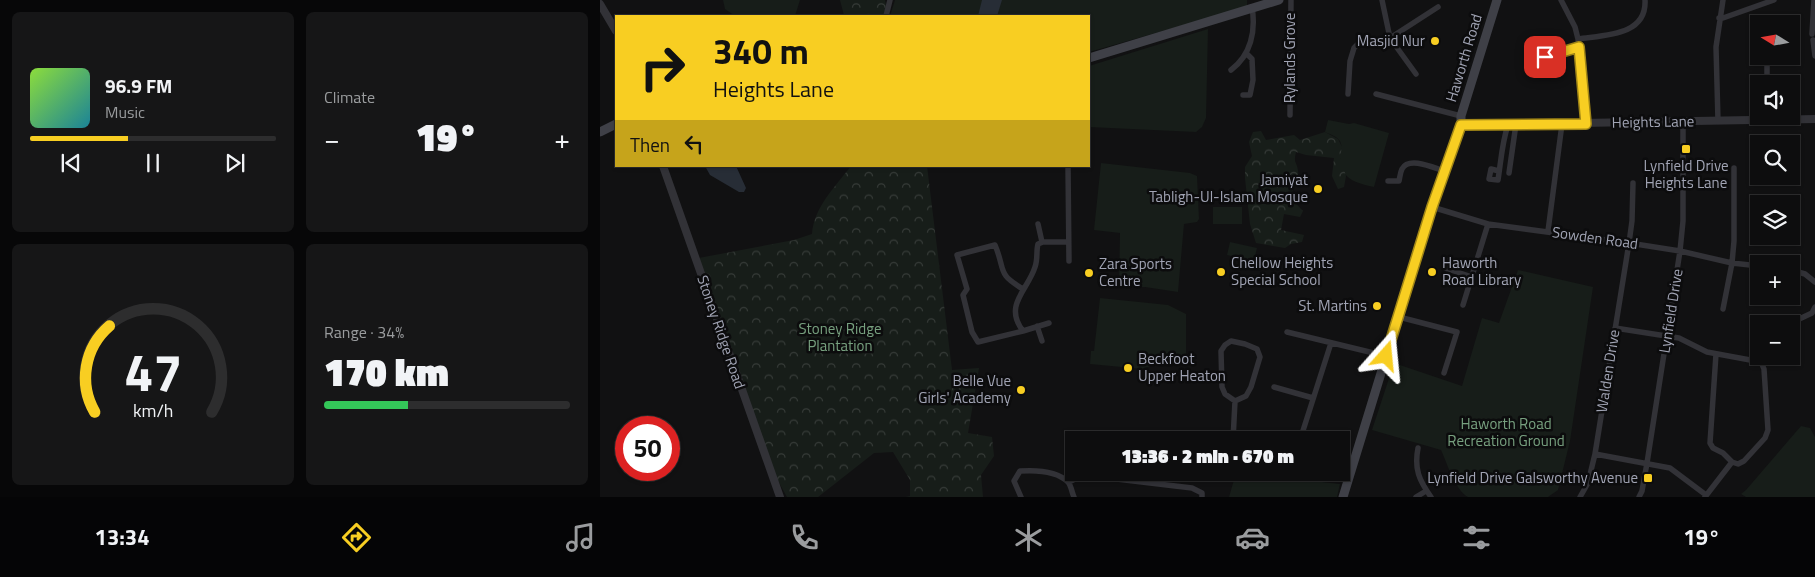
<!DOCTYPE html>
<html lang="en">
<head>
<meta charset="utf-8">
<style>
  :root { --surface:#0d0d0e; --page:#161617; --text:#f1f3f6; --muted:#9a9c9e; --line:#2d2d2e; --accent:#f8ce22 }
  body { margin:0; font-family:"Titillium Web",sans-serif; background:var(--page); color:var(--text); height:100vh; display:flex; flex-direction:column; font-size:19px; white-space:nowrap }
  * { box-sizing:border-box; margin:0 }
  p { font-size:16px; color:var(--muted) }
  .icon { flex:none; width:28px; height:28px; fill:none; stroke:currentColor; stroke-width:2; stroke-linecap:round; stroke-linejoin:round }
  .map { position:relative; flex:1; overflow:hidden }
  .drawer { display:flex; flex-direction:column; gap:12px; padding:12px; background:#070708; width:600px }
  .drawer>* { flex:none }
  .guide { position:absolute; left:15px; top:15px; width:475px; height:152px; border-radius:0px; box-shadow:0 1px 4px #0004,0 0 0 1px var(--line); background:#f8ce22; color:#111; overflow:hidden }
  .needle { width:32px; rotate:281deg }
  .controls { position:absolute; left:1150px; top:15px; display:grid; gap:10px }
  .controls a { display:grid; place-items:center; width:50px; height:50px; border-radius:0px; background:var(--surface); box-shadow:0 1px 4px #0004,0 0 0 1px var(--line); font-size:25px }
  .speed { position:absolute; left:15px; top:416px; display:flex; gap:10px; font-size:25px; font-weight:700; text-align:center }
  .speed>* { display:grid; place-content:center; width:65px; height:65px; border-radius:50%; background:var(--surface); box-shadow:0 1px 4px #0004,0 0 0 1px var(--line); line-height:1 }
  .speed .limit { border:8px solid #d22; background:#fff; color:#111 }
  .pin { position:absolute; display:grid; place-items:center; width:42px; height:42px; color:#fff; margin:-21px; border-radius:10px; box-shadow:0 2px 8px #0006 }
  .me { position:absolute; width:55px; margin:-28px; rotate:18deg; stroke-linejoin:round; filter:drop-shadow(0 0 4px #0008) }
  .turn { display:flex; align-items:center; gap:18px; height:105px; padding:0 15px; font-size:22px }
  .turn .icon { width:65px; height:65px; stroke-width:2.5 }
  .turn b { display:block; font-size:35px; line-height:42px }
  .then { display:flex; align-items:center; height:48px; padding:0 15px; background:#0003; gap:10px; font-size:19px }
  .big { font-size:38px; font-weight:800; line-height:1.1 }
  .drawer .card { flex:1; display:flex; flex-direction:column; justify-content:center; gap:8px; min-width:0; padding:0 18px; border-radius:8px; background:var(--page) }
  .drawer .dial { align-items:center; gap:0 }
  .dial svg { height:130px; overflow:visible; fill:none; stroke:var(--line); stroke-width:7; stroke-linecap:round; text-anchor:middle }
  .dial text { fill:var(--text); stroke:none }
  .song { display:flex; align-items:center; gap:15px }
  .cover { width:60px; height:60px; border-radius:8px; background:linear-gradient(135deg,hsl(90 70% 55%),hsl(190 70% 35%)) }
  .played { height:5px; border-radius:2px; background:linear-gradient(90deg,var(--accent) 40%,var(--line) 40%) }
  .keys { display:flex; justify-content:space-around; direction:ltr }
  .heat { display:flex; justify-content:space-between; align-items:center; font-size:28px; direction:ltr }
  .charge { height:8px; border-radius:4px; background:linear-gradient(90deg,#34c759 34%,var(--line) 0) }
  .drawer .tiles { flex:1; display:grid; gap:12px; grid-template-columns:repeat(2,1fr) }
  .trip { position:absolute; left:465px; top:431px; width:285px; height:50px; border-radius:0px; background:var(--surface); box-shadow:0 1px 4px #0004,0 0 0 1px var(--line); font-weight:800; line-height:50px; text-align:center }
  .tab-bar { display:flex; height:80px; justify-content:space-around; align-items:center; background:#050506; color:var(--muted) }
  .tab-bar .icon { width:35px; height:35px }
  .tab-bar .on { color:var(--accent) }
  .tab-bar b { font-size:22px; color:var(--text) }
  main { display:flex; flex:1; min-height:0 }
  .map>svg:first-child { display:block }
</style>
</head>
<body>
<main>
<section class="drawer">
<div class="tiles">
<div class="card">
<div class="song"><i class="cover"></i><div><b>96.9 FM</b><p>Music</p></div></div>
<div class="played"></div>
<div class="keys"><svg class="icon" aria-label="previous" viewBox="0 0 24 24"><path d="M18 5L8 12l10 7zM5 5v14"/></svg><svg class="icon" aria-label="pause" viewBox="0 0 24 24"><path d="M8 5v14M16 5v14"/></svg><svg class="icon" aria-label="next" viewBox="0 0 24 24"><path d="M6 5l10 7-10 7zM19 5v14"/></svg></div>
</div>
<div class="card"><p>Climate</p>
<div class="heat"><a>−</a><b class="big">19°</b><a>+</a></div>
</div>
<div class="card dial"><svg viewBox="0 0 100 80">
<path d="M14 69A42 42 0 1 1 86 69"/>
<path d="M14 69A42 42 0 0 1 23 16" stroke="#f8ce22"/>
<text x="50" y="56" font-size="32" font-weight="700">47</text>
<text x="50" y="72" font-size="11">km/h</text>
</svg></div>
<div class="card"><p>Range · 34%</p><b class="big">170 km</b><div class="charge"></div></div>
</div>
</section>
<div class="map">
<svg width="1215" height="497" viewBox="0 0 1215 497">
  <defs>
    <pattern id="forest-crowns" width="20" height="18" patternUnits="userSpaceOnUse" patternTransform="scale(1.25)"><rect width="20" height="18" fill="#171d19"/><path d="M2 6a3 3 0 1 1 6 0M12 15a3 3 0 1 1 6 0" fill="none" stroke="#363b38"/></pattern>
  </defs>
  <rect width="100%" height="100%" fill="#111112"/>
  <path fill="#171d19" d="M123 0H200L195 16H135L125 9Z
    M295 0H647V7L489 52V16H290Z
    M608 29 606 118 602 127 596 132 489 127V66Z
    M728 120 749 124 754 123 789 133 774 187C756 183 739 179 740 155 741 150 743 145 739 140 736 136 729 134 725 132Z
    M501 163 590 173 597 176 599 219 597 222 584 224 578 292 545 287H519L520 233 494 230Z
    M613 207H642V224H613Z
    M630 242 657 248 654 261 627 255Z
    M918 270 993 287 970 441 958 490 948 497H868C855 490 847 463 841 450L772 430 794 363 862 386 882 318 899 323Z
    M500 298 568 305 586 314V360L560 362 543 369 490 364 491 351H494Z
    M1201 426 1210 428 1215 437V497H1146L1141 494 1146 490Z
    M636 473H638L740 484 737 497H629Z"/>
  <path fill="url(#forest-crowns)" d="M240 0H285L288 16 244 15Z
    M661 131 666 140 694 135 700 140 725 132 738 139 742 147 740 157 746 176 744 187 738 189 732 176 734 158 706 155 696 152C693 164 697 161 698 171 701 190 680 189 703 211L700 217 684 214 681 230 704 235 702 242 691 244 685 248 656 243 650 224 645 178V167L652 156 649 142 653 132Z
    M251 166H327L352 370 379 368 368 433 392 437 394 456 381 475 383 497H306L310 496V480L293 452 274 453 218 497H187L176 477 99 258 194 240 212 234C214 207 235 187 251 166Z"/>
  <path fill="#272d36" d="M382 0H402L397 16H378Z
    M105 166H136L146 188 144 192H139L110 175Z"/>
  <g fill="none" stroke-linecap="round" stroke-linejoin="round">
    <path stroke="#323237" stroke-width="5.5" d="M782 0 790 38 816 74
      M961 0 975 27 978 39 986 124
      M286 16 290 0
      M1119 18H1123L1174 0
      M1212 34 1214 0
      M978 39C1004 35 1047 36 1045 0
      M1213 40 1215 56
      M942 54 945 57 979 47
      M1160 60H1197
      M631 70C651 55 656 31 652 7
      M1167 84V60
      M748 94 750 61 754 48 760 42 790 38 838 7
      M776 94 861 116
      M1191 94H1195
      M643 95H650L653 80 652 59 647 54
      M690 115 691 0
      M1118 121 1116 47 1123 0
      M468 166 469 261
      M899 171 891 169 889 179 898 180C901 161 902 142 908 125
      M909 173 916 124
      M788 181H799C800 177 800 173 802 169 809 156 834 168 844 171
      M832 207 888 224 1029 243 1080 251 1132 263 1159 266
      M438 224 442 242
      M948 231 962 124
      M845 268 872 277
      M847 269 849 260
      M1191 270 1205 274 1215 282
      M863 305 888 224
      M1123 309 1132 263 1134 241V168
      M799 317 857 332 844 373
      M1195 321 1212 313 1215 307
      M449 323 423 331C403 305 428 290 435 267 438 259 436 251 438 244L443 242H468
      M437 326 442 341
      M1015 328 1079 338 1107 352 1161 362 1164 369 1168 430 1165 438 1144 461 1138 464 1132 462
      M423 331 378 342 372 332 363 295 367 289 357 255 395 245C406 271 396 273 423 289
      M687 332 786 356
      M631 341 645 344 657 349 660 357 651 387 646 396 635 401 625 394 622 387 621 351 625 345Z
      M1116 354 1110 443 1113 448 1123 453 1132 462
      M674 387 713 398
      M563 439 587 440
      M633 440 635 401
      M700 440 731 343
      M818 448C814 469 819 480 831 497
      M995 454 1070 468 1106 495
      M741 461 754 464
      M469 482 483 475 592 488 602 493V497
      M421 497 414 481 420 471C435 470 456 470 468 482 471 485 472 493 474 497
      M816 497 826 491
      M980 497 988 483 995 454 1029 243 1032 221 1033 183
      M1039 497 1042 491 1047 463 1080 251 1083 221V122
      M1105 497 1132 462"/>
    <path stroke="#323237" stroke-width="8" d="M0 4 16 31
      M861 125 1215 119
      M63 166 180 497"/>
    <path stroke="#3f4047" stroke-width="9" d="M489 58 679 0
      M0 132 16 124
      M743 497 832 207 861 125V116L897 0"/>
  </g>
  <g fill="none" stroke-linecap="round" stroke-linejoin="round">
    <defs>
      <path id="route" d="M786 356 832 207 861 125 986 124 979 47 945 57"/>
    </defs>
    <use href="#route" stroke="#a18616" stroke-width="12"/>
    <use href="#route" stroke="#f8ce22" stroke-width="9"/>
  </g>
  <g fill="#f8ce22" stroke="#0c0c0d" stroke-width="2">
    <circle cx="835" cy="41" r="5"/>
    <rect x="1081" y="144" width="10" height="10" rx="2.5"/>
    <circle cx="718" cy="189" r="5"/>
    <circle cx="621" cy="272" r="5"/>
    <circle cx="832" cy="272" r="5"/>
    <circle cx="489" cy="273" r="5"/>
    <circle cx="777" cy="306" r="5"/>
    <circle cx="528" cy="368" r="5"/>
    <circle cx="421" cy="390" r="5"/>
    <rect x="1043" y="473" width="10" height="10" rx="2.5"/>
  </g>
  <g text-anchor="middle" stroke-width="5" stroke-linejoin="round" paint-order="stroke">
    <g font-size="15" fill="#a1a4b4" stroke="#0c0c0d" text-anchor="end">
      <text x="825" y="46">Masjid Nur</text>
      <text x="1086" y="171" text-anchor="middle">Lynfield Drive<tspan x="1086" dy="17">Heights Lane</tspan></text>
      <text x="708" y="185">Jamiyat<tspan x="708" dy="17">Tabligh-Ul-Islam Mosque</tspan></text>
      <text x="631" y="268" text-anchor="start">Chellow Heights<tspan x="631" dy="17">Special School</tspan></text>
      <text x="842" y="268" text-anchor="start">Haworth<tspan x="842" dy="17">Road Library</tspan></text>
      <text x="499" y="269" text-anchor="start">Zara Sports<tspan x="499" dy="17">Centre</tspan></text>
      <text x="767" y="311">St. Martins</text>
      <text x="538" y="364" text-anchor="start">Beckfoot<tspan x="538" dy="17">Upper Heaton</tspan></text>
      <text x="411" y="386">Belle Vue<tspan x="411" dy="17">Girls' Academy</tspan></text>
      <text x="1038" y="483">Lynfield Drive Galsworthy Avenue</text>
    </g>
    <g font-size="15" fill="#a1a4b4" stroke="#0c0c0d">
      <text transform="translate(690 58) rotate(-90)" y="5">Rylands Grove</text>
      <text transform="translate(864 58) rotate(-73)" y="5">Haworth Road</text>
      <text transform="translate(1053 122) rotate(-1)" y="5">Heights Lane</text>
      <text transform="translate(995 238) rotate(8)" y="5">Sowden Road</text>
      <text transform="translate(1071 311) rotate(-81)" y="5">Lynfield Drive</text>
      <text transform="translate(121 332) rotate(71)" y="5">Stoney Ridge Road</text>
      <text transform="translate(1008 371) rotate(-81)" y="5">Walden Drive</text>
    </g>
    <g font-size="15" fill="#77a07f" stroke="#0c0c0d">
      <text x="240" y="334">Stoney Ridge<tspan x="240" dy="17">Plantation</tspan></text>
      <text x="906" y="429">Haworth Road<tspan x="906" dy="17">Recreation Ground</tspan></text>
    </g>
  </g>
</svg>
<div class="controls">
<a><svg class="needle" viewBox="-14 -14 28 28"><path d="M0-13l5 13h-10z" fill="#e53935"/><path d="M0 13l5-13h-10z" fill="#9a9c9e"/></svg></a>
<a><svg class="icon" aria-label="sound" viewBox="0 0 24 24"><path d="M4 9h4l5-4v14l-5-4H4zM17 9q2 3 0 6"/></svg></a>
<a><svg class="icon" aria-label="search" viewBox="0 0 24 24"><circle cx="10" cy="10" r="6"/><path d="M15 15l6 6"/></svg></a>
<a><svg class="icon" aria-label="layers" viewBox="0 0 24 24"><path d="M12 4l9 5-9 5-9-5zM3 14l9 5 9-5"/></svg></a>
<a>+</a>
<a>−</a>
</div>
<div class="speed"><div class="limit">50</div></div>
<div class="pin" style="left:945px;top:57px;background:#d93025"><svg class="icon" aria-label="arrive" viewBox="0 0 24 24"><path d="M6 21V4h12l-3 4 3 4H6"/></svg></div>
<svg class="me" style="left:786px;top:356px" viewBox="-20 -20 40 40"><path d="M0-17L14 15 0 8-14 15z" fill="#f8ce22" stroke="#fff" stroke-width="4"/></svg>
<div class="trip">13:36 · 2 min · 670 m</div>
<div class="guide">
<div class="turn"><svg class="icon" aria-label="right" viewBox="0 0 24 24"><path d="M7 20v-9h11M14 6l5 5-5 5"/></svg><div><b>340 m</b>Heights Lane</div></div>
<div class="then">Then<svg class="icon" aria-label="left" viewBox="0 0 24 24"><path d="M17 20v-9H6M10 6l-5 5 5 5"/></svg></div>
</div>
</div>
</main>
<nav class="tab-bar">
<b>13:34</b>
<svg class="icon on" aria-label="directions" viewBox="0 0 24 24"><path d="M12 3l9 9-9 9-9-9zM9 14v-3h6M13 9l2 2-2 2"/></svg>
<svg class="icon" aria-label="music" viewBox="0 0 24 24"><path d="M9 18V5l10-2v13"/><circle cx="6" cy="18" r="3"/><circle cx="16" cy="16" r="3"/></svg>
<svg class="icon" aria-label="phone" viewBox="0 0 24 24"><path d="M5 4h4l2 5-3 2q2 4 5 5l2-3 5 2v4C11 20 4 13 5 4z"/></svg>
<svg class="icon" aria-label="climate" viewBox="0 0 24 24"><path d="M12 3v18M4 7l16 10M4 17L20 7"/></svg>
<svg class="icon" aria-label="car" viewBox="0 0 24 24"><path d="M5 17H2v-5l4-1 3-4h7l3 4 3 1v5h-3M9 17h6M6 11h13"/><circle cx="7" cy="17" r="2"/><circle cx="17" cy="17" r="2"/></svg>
<svg class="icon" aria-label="filters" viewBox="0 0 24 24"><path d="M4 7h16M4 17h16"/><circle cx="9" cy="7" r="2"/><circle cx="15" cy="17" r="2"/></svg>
<b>19°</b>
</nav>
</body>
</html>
